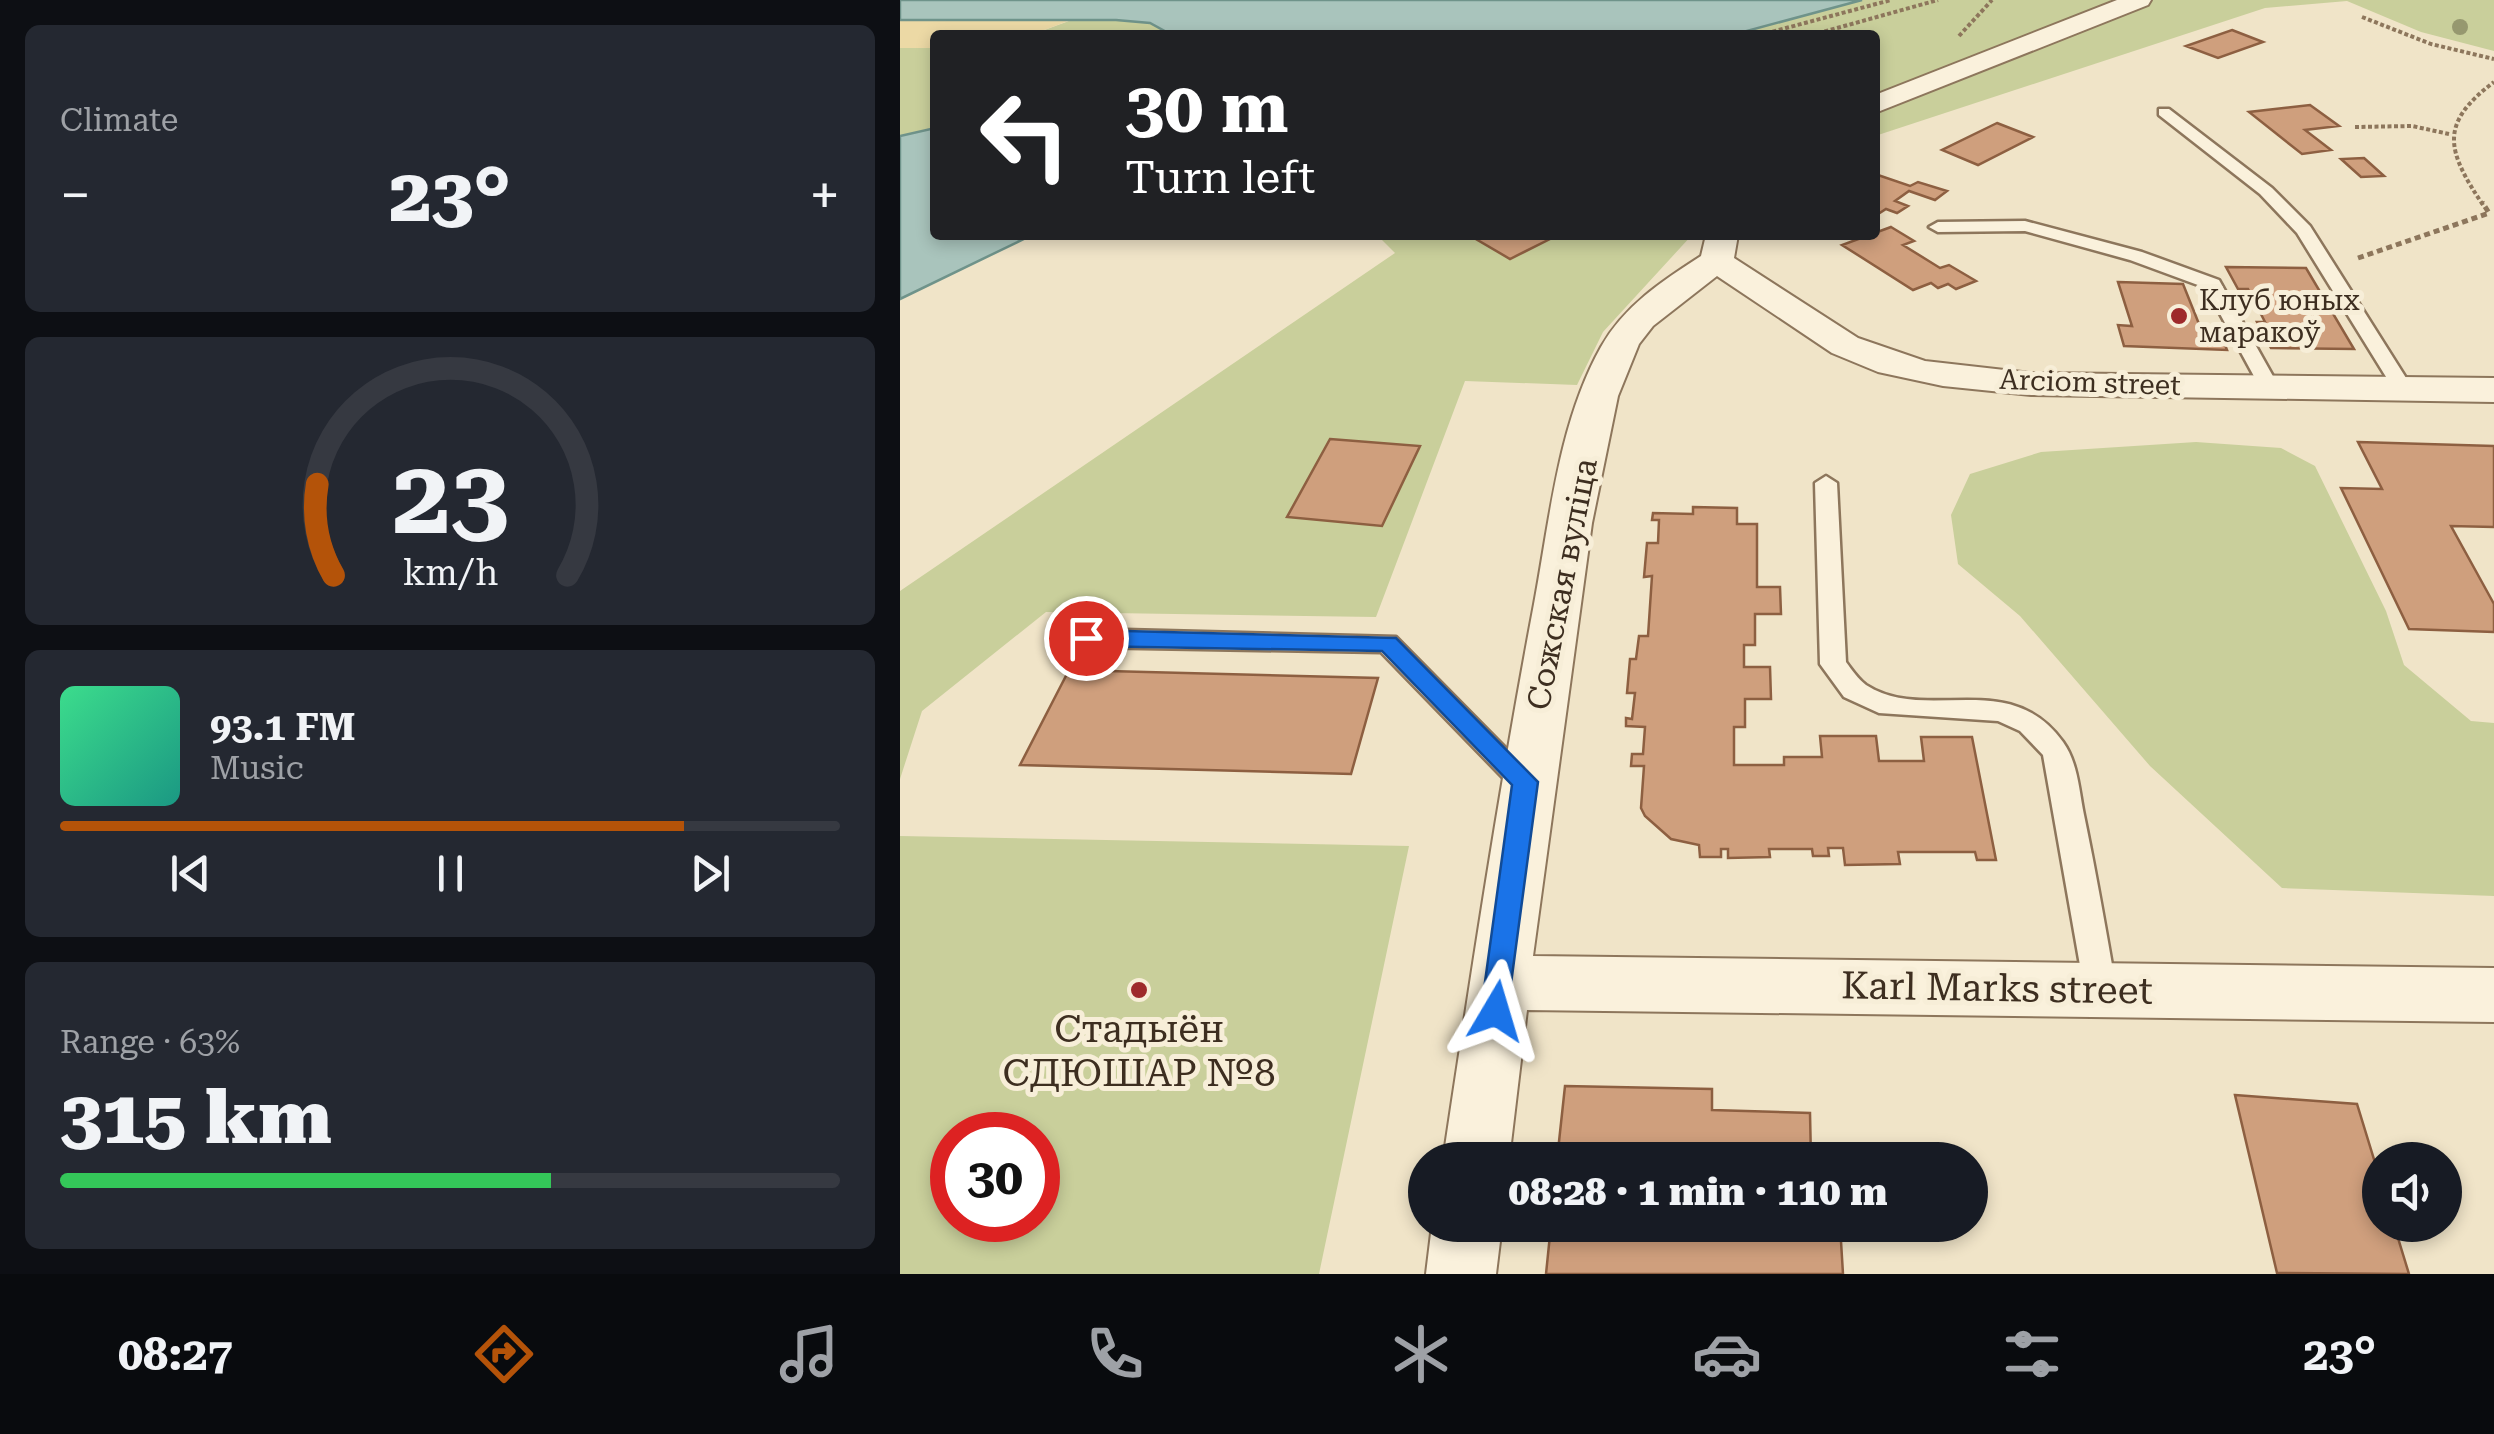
<!DOCTYPE html>
<html lang="en">
<head>
<meta charset="utf-8">
<style>
  :root { --surface:#171b24; --page:#242831; --text:#f1f3f6; --muted:#9ea1a6; --line:#363941; --accent:#b45309 }
  body { margin:0; font-family:"Roboto Serif",serif; background:var(--page); color:var(--text); height:100vh; display:flex; flex-direction:column; font-size:38px; white-space:nowrap }
  * { box-sizing:border-box; margin:0 }
  p { font-size:32px; color:var(--muted) }
  .icon { flex:none; width:55px; height:55px; fill:none; stroke:currentColor; stroke-width:2; stroke-linecap:round; stroke-linejoin:round }
  .map { position:relative; flex:1; overflow:hidden }
  .sheet { display:flex; flex-direction:column; gap:25px; padding:25px; background:#0d0f14; width:900px }
  .sheet>* { flex:none }
  .banner { position:absolute; left:30px; top:30px; width:950px; height:210px; border-radius:10px; box-shadow:0 5px 15px #0003; background:#202124; color:#fff; overflow:hidden }
  .tools { position:absolute; left:1462px; top:1142px; display:grid; gap:20px }
  .tools a { display:grid; place-items:center; width:100px; height:100px; border-radius:50%; background:var(--surface); box-shadow:0 5px 15px #0003; font-size:50px }
  .speed { position:absolute; left:30px; top:1112px; display:flex; gap:20px; font-size:50px; font-weight:700; text-align:center }
  .speed>* { display:grid; place-content:center; width:130px; height:130px; border-radius:50%; background:var(--surface); box-shadow:0 5px 15px #0003; line-height:1 }
  .speed .limit { border:15px solid #d22; background:#fff; color:#111 }
  .pin { position:absolute; display:grid; place-items:center; width:85px; height:85px; color:#fff; margin:-42px; border:5px solid #fff; border-radius:50%; box-shadow:0 2px 10px #0007 }
  .me { position:absolute; width:110px; margin:-55px; rotate:7deg; stroke-linejoin:round; filter:drop-shadow(0 0 8px #0008) }
  .turn { display:flex; align-items:center; gap:35px; height:210px; padding:0 30px; font-size:45px }
  .turn .icon { width:130px; height:130px; stroke-width:2.5 }
  .turn b { display:block; font-size:70px; line-height:85px }
  .big { font-size:75px; font-weight:800; line-height:1.1 }
  .sheet .card { flex:1; display:flex; flex-direction:column; justify-content:center; gap:15px; min-width:0; padding:0 35px; border-radius:15px; background:var(--page) }
  .sheet .dial { align-items:center; gap:0 }
  .dial svg { height:260px; overflow:visible; fill:none; stroke:var(--line); stroke-width:7; stroke-linecap:round; text-anchor:middle }
  .dial text { fill:var(--text); stroke:none }
  .song { display:flex; align-items:center; gap:30px }
  .cover { width:120px; height:120px; border-radius:15px; background:linear-gradient(135deg,hsl(150 70% 55%),hsl(170 70% 35%)) }
  .played { height:10px; border-radius:5px; background:linear-gradient(90deg,var(--accent) 80%,var(--line) 80%) }
  .keys { display:flex; justify-content:space-around; direction:ltr }
  .heat { display:flex; justify-content:space-between; align-items:center; font-size:55px; direction:ltr }
  .charge { height:15px; border-radius:8px; background:linear-gradient(90deg,#34c759 63%,var(--line) 0) }
  .trip { position:absolute; left:508px; top:1142px; width:580px; height:100px; border-radius:50px; background:var(--surface); box-shadow:0 5px 15px #0003; font-weight:800; line-height:100px; text-align:center }
  .dock { display:flex; height:160px; justify-content:space-around; align-items:center; background:#090b0e; color:var(--muted) }
  .dock .icon { width:70px; height:70px }
  .dock .current { color:var(--accent) }
  .dock b { font-size:45px; color:var(--text) }
  main { display:flex; flex:1; min-height:0 }
  .map>svg:first-child { display:block }
</style>
</head>
<body>
<main>
<section class="sheet">
<div class="card"><p>Climate</p>
<div class="heat"><a>−</a><b class="big">23°</b><a>+</a></div>
</div>
<div class="card dial"><svg viewBox="0 0 100 80">
<path d="M14 69A42 42 0 1 1 86 69"/>
<path d="M14 69A42 42 0 0 1 9 41" stroke="#b45309"/>
<text x="50" y="56" font-size="32" font-weight="700">23</text>
<text x="50" y="72" font-size="11">km/h</text>
</svg></div>
<div class="card">
<div class="song"><i class="cover"></i><div><b>93.1 FM</b><p>Music</p></div></div>
<div class="played"></div>
<div class="keys"><svg class="icon" aria-label="previous" viewBox="0 0 24 24"><path d="M18 5L8 12l10 7zM5 5v14"/></svg><svg class="icon" aria-label="pause" viewBox="0 0 24 24"><path d="M8 5v14M16 5v14"/></svg><svg class="icon" aria-label="next" viewBox="0 0 24 24"><path d="M6 5l10 7-10 7zM19 5v14"/></svg></div>
</div>
<div class="card"><p>Range · 63%</p><b class="big">315 km</b><div class="charge"></div></div>
</section>
<div class="map">
<svg width="1594" height="1274" viewBox="0 0 1594 1274">
  <rect width="100%" height="100%" fill="#f0e4c8"/>
  <path fill="#c9cf9b" fill-rule="evenodd" d="M962 0H1594V51L1521 32 1447 1 1365 8 975 136V35H832Z
    M177 18 250 23 271 35H131Z
    M0 48H35V128L0 136Z
    M477 235H792L703 332 677 385 565 381 476 617 146 612 22 711 0 779V591L495 253Z
    M1296 442 1381 448 1415 466 1486 611 1504 665 1571 721 1594 723V896L1382 888 1250 766 1120 616 1058 564 1051 515 1070 474 1141 452Z
    M0 836 509 846 419 1274H0ZM52 1135H138V1220H52Z"/>
  <path fill="#ecd9a5" d="M176 18 131 35H35V48H0V21Z"/>
  <path fill="#a9c4bc" stroke="#6f938a" stroke-width="2.5" d="M0 0H962L832 35H272L250 23 216 20H0Z
    M35 128V235H132L0 299V136Z"/>
  <path fill="#cf9f7d" stroke="#8d5f41" stroke-width="2.5" d="M1332 30 1363 42 1318 58 1286 46Z
    M1410 105 1439 126 1405 130 1431 150 1402 154 1349 112Z
    M1097 123 1133 137 1078 165 1042 150Z
    M1464 158 1484 176 1461 177 1441 159Z
    M975 174 1010 186 1018 182 1047 191 1035 200 1009 191 995 201 1008 206 997 213 986 209 975 216Z
    M991 227 1014 241 1003 245 1040 268 1049 265 1076 281 1056 289 1048 284 1038 288 1031 283 1013 290 942 245Z
    M569 235H658L610 259Z
    M1326 267 1406 268 1454 349 1371 348 1357 322H1365L1348 289H1338Z
    M1218 282 1283 284 1301 329 1319 330 1327 350 1224 346 1218 325 1232 326Z
    M430 439 520 446 482 526 387 517Z
    M1458 442 1594 446V527L1551 526 1594 604V632L1509 629 1441 488 1482 489Z
    M793 507 837 508V524H857V587H880L881 614H855V645H844V667H870L871 699H845V727H834V765H884V757H922L920 736H976L979 761H1024L1021 737H1072L1096 860H1077L1075 852H998L1000 864 945 865 943 848H928L929 856H913L912 849H869L870 857 828 858V849H821V857H800L799 845 771 839 745 816 741 808 744 766H731L732 754H743L745 727 726 726V718L732 719 735 693H727L730 659H736L739 636H748L752 576 744 577 747 543H758L759 520H752L753 513 793 514Z
    M169 670 478 678 451 774 120 765Z
    M665 1086 812 1089V1110L910 1113 911 1160H657Z
    M1335 1095 1457 1104 1480 1179V1225H1494L1509 1274 1377 1273Z
    M651 1225H940L943 1274H646Z"/>
  <g fill="none" stroke-linecap="round" stroke-linejoin="round">
    <defs>
      <path id="lane" d="M1259 109H1269L1372 188 1410 226 1513 389 1510 393H1496L1397 233 1360 194 1259 115Z
        M1125 221 1242 252 1319 280 1379 387 1369 393 1362 391 1306 288 1230 260 1125 231 1038 232 1029 227 1038 222Z
        M926 476 937 483 946 662C952 670 958 679 966 685 1026 724 1110 667 1163 742 1178 763 1179 791 1184 815 1196 872 1206 930 1216 988L1211 998 1200 1002 1189 998 1184 988 1143 755 1120 731 1098 721 979 713 944 697 920 664 915 483Z
        M186 629 496 637 639 782 635 790 625 793 615 790 481 652 186 647 173 638Z"/>
      <path id="street" d="M1217 0H1251L1248 5 975 113V95Z
        M806 235H838L834 258 958 338 1025 361 1131 373 1594 378V402L1131 395 1043 386 978 372 932 353 817 276 753 326 739 344 718 396 692 523 633 956 1594 968V1022L627 1010 609 1160H543C571 974 599 789 634 604 650 519 658 424 701 347 724 306 762 281 801 256Z
        M532 1225H602L596 1274H526Z"/>
    </defs>
    <use href="#lane" stroke="#8d765c" stroke-width="5"/>
    <use href="#street" stroke="#8d765c" stroke-width="4"/>
    <path stroke="#8d765c" stroke-width="4" stroke-dasharray="4 2.5" stroke-linecap="butt" d="M1462 17 1531 44 1594 59
      M860 35 991 0
      M912 35 1038 0
      M1059 36 1092 0
      M1455 127 1512 126 1549 134
      M1583 205C1547 151 1538 124 1594 82"/>
    <path stroke="#8d765c" stroke-width="5" stroke-dasharray="6 4" stroke-linecap="butt" d="M1458 258 1589 213 1582 202"/>
    <use href="#lane" fill="#faf1dc" fill-rule="evenodd"/>
    <use href="#street" fill="#faf1dc" fill-rule="evenodd"/>
  </g>
  <circle fill="#96986f" cx="1560" cy="27" r="8"/>
  <path fill="#1a73e8" stroke="#114b97" stroke-width="2.5" d="M186 630 496 638 638 782 606 1021 596 1025 585 1021 581 1011 612 785 482 651 186 646 175 638Z"/>
  <g fill="#9e2a2b" stroke="#f7eed8" stroke-width="4">
    <circle cx="1279" cy="316" r="10"/>
    <circle cx="239" cy="990" r="10"/>
  </g>
  <g text-anchor="middle" stroke-width="10" stroke-linejoin="round" paint-order="stroke">
    <g font-size="28" fill="#3d2e20" stroke="#f7eed8" text-anchor="start">
      <text x="1299" y="310">Клуб юных<tspan x="1299" dy="32">маракоў</tspan></text>
    </g>
    <g font-size="28" fill="#3d2e20" stroke="#f7eed8">
      <text transform="translate(1190 382) rotate(2)" y="10">Arciom street</text>
    </g>
    <g font-size="32" fill="#3d2e20" stroke="#f7eed8">
      <text transform="translate(662 584) rotate(-79)" y="11">Сожская вуліца</text>
    </g>
    <g font-size="38" fill="#3d2e20" stroke="#f7eed8">
      <text transform="translate(1097 988) rotate(1)" y="13">Karl Marks street</text>
    </g>
    <g font-size="38" fill="#3d2e20" stroke="#f7eed8">
      <text x="239" y="1042">Стадыён<tspan x="239" dy="44">СДЮШАР №8</tspan></text>
    </g>
  </g>
</svg>
<div class="tools">
<a><svg class="icon" aria-label="sound" viewBox="0 0 24 24"><path d="M4 9h4l5-4v14l-5-4H4zM17 9q2 3 0 6"/></svg></a>
</div>
<div class="speed"><div class="limit">30</div></div>
<div class="pin" style="left:186px;top:638px;background:#d93025"><svg class="icon" aria-label="arrive" viewBox="0 0 24 24"><path d="M6 21V4h12l-3 4 3 4H6"/></svg></div>
<svg class="me" style="left:596px;top:1011px" viewBox="-20 -20 40 40"><path d="M0-17L14 15 0 8-14 15z" fill="#1a73e8" stroke="#fff" stroke-width="4"/></svg>
<div class="trip">08:28 · 1 min · 110 m</div>
<div class="banner">
<div class="turn"><svg class="icon" aria-label="left" viewBox="0 0 24 24"><path d="M17 20v-9H6M10 6l-5 5 5 5"/></svg><div><b>30 m</b>Turn left</div></div>
</div>
</div>
</main>
<nav class="dock">
<b>08:27</b>
<svg class="icon current" aria-label="directions" viewBox="0 0 24 24"><path d="M12 3l9 9-9 9-9-9zM9 14v-3h6M13 9l2 2-2 2"/></svg>
<svg class="icon" aria-label="music" viewBox="0 0 24 24"><path d="M9 18V5l10-2v13"/><circle cx="6" cy="18" r="3"/><circle cx="16" cy="16" r="3"/></svg>
<svg class="icon" aria-label="phone" viewBox="0 0 24 24"><path d="M5 4h4l2 5-3 2q2 4 5 5l2-3 5 2v4C11 20 4 13 5 4z"/></svg>
<svg class="icon" aria-label="climate" viewBox="0 0 24 24"><path d="M12 3v18M4 7l16 10M4 17L20 7"/></svg>
<svg class="icon" aria-label="car" viewBox="0 0 24 24"><path d="M5 17H2v-5l4-1 3-4h7l3 4 3 1v5h-3M9 17h6M6 11h13"/><circle cx="7" cy="17" r="2"/><circle cx="17" cy="17" r="2"/></svg>
<svg class="icon" aria-label="filters" viewBox="0 0 24 24"><path d="M4 7h16M4 17h16"/><circle cx="9" cy="7" r="2"/><circle cx="15" cy="17" r="2"/></svg>
<b>23°</b>
</nav>
</body>
</html>
